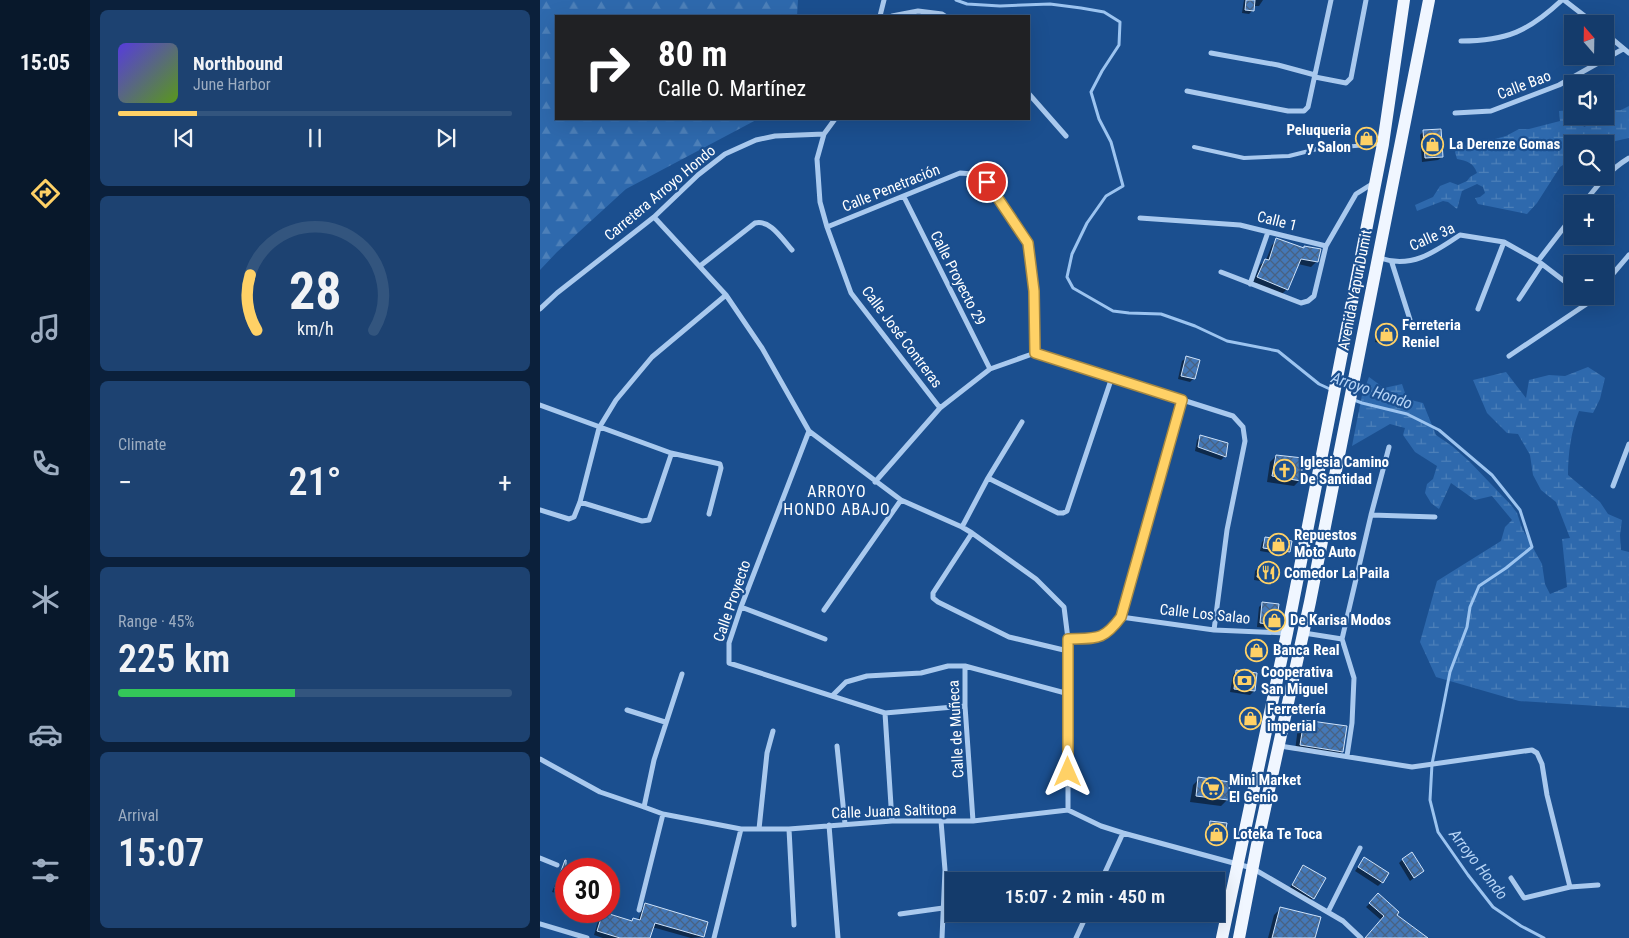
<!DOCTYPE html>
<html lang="en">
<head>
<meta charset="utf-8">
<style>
  :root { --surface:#143b6b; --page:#1d4271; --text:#f1f3f6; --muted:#9dadc1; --line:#33557e; --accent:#ffd166 }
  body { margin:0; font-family:"Roboto Condensed",sans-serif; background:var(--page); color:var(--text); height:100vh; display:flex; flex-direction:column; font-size:19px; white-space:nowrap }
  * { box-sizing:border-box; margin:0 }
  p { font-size:16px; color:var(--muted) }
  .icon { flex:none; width:28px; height:28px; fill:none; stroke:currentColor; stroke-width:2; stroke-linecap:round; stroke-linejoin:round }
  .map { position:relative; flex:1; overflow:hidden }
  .sheet { display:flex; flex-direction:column; gap:10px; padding:10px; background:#0b203b; width:450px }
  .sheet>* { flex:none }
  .banner { position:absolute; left:15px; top:15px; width:475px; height:105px; border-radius:0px; box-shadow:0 5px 20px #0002,0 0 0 1px var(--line); background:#202124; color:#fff; overflow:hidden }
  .needle { width:32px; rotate:340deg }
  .buttons { position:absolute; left:1024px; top:15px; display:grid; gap:10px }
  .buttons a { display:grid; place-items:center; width:50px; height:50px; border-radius:0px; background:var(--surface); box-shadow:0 5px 20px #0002,0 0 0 1px var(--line); font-size:25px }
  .speed { position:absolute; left:15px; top:858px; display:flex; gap:10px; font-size:25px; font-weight:700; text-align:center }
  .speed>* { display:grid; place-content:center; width:65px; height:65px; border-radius:50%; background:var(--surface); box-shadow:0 5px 20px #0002,0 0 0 1px var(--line); line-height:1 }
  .speed .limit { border:8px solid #d22; background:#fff; color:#111 }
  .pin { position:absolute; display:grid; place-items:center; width:42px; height:42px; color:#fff; margin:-21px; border:2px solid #fff; border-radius:50%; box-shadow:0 1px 5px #0007 }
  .me { position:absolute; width:55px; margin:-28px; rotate:0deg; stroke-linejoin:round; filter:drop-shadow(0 0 4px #0008) }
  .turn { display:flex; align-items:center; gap:18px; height:105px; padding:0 20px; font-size:22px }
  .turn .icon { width:65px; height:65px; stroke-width:2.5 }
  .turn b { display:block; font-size:35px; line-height:42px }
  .big { font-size:38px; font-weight:600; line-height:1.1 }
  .sheet .tile { flex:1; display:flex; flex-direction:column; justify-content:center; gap:8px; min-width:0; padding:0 18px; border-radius:8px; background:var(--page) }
  .sheet .dial { align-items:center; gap:0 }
  .dial svg { height:130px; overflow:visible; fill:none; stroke:var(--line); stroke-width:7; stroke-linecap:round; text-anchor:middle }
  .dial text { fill:var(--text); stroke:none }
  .song { display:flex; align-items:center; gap:15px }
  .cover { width:60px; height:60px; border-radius:8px; background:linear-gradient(135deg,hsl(250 70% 55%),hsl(90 70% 35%)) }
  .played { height:5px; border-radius:2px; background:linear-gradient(90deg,var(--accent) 20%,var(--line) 20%) }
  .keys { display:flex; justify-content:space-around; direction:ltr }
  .heat { display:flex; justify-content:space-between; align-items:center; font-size:28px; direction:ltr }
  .charge { height:8px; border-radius:4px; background:linear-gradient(90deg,#34c759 45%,var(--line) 0) }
  .trip { position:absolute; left:405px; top:872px; width:280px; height:50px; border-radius:0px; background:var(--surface); box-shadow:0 5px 20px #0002,0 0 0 1px var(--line); font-weight:600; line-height:50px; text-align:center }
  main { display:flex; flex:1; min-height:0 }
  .tabs { display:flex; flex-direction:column; width:90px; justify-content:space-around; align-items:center; background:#08182b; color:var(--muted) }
  .tabs .icon { width:35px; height:35px }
  .tabs .on { color:var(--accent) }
  .tabs b { font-size:22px; color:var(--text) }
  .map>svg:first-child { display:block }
</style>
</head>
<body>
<main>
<nav class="tabs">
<b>15:05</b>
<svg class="icon on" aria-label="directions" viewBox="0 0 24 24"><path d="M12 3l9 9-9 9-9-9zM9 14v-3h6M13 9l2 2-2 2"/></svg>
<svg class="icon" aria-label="music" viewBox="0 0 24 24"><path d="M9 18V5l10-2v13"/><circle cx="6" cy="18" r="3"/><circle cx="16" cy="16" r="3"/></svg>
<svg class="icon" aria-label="phone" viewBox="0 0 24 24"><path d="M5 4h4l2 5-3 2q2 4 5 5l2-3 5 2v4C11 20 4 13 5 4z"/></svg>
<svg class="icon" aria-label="climate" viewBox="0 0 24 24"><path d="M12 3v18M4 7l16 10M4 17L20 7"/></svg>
<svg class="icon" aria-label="car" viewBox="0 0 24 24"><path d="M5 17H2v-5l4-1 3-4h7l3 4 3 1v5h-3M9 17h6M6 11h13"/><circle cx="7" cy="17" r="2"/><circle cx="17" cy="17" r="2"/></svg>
<svg class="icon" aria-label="filters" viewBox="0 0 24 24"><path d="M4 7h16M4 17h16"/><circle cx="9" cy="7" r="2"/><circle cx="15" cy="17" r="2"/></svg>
</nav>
<section class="sheet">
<div class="tile">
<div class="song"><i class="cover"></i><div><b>Northbound</b><p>June Harbor</p></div></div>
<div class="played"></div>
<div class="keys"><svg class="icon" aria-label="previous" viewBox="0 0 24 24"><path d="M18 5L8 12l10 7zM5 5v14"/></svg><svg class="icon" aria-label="pause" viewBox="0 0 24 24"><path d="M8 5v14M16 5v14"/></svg><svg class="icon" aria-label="next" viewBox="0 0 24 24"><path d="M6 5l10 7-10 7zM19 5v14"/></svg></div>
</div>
<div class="tile dial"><svg viewBox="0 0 100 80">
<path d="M14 69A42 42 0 1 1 86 69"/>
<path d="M14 69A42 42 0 0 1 10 35" stroke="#ffd166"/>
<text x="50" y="56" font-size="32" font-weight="700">28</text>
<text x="50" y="72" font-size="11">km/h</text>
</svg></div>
<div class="tile"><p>Climate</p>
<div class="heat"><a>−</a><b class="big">21°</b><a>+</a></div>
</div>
<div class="tile"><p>Range · 45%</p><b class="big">225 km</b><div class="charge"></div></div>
<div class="tile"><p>Arrival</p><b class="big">15:07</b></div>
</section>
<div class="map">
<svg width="1089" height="938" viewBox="0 0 1089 938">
  <defs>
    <pattern id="forest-firs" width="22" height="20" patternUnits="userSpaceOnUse" patternTransform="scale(1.25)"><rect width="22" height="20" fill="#2e69ad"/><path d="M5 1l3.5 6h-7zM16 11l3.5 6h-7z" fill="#4d80b9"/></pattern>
    <pattern id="wetland-marsh" width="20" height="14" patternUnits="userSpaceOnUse" patternTransform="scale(1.25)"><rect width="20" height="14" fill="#2e69ad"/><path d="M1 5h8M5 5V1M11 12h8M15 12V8" fill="none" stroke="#4d80b9"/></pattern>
    <pattern id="building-cross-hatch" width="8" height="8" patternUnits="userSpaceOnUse" patternTransform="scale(1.25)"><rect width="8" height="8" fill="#4478b7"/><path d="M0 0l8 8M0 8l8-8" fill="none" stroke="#486282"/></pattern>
  </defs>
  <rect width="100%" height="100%" fill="#1b4f8f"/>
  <path fill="url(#forest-firs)" d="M0 0H258L257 16H16V119H218L86 189 17 252 0 270Z"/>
  <path fill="url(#wetland-marsh)" d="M1065 94 1075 110H1081L1089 106V138L1062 144H1032V159L1020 167 997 203 987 214 938 204 935 198 940 197 945 193 943 187 937 184 922 191 917 209 908 202 903 201 877 211 875 205 893 197 900 186 910 182 918 185 927 181 930 177 937 173C933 162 927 161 917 159L915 152 917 142 931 148 946 139 951 140 966 136 979 129H989L1020 121 1019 111 1032 110V116H1039L1044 127 1048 125 1046 116H1065Z
    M1048 367 1065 378 1060 399 1053 413 1039 411C1031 431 1028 454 1028 475L1060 502 1068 514 1082 520 1080 535 1081 550 1089 552V708L979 701 896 677 880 642 897 581 961 541 965 527 972 520 952 496 935 500 911 483 899 509 891 503 885 493 887 484 893 479 897 466 875 452 863 435 865 428 850 424 812 446 822 395 829 377 844 388 862 384 867 399 883 403 896 435 912 446 929 461 971 505 977 513 982 528 1002 564 1005 584 1010 594 1027 587 1022 539 1030 538 1016 502 1001 490 993 475 990 455 978 434 967 433 947 413 933 380 966 372 986 398 989 380 1009 375 1025 376Z"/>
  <path fill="#0007" d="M704 0H723L719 6H713V10L709 14 702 13Z
    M884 131 902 157 898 160 882 162 880 135Z
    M737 240 763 249 764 247 776 262 771 267 758 264 747 289 742 294 713 282 720 265 726 260 732 245Z
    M841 329 851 341 847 344 835 342 837 333Z
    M646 358 654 378 650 382 638 379 642 361Z
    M661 436 687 444 684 457 681 460 655 451 657 440Z
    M736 456 760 480 754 486 727 482 730 462Z
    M726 538 749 551 745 555 720 551 722 542Z
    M719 567 736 579 732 583 714 580 715 571Z
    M723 603 735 624 731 628 717 627 719 607Z
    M696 672 716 674 714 691 710 695 690 692 693 675Z
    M764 721 802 751 796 757 755 751 758 727Z
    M659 779 689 783 687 800 681 806 650 802 653 785Z
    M671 822 683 838 682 840 667 838Z
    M824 859 842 882 838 886 815 871Z
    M862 860 883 871 870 881 859 863Z
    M763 867 773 898 769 902 749 889Z
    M20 875 26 877V893L24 895 12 892 17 879Z
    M838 895 855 915 878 938H826L841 920 826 907Z
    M106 904 163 937 151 938 112 927 109 938H63L54 935 59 918 63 914 91 922 94 919 98 921 102 908Z
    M740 909 775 938H728L734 915Z"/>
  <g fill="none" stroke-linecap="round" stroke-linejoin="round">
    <path stroke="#9cc4f0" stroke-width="3" d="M416 0 427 4 460 6 510 4 541 8 564 12 580 22 579 45 562 71 551 92 559 119 571 142 583 186 566 196 547 223 532 254 527 277 533 288 573 311 589 313 621 314 655 326 687 341 738 351 779 384 792 390
      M814 400 822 403 867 414 899 430 952 475 980 510 992 547 966 568 939 586 930 607 927 627 910 672 892 764 890 800 898 832 928 875 953 907 981 926 1004 938"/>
  </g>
  <path fill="url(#building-cross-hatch)" stroke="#cfe3fa" d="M706 0H715L714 11 705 10Z
    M901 129 903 157 885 158 883 130Z
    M736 238 764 248V246L781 249 778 262 761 259 748 290 717 277 725 259 729 260Z
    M840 327 855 331 852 341 838 338Z
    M646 356 660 360 655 379 641 376Z
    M660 435 688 443 686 457 658 447Z
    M736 455 763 458 761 481 732 476Z
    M725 537 752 541 750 552 723 548Z
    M719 566 739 569 737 580 717 577Z
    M722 602 739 604 736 625 720 623Z
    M696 670 717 673 715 691 694 689Z
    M764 720 807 726 803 752 760 745Z
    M658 777 690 782 688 800 656 796Z
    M670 821 687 823 684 839 668 837Z
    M872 852 884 871 874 878 862 859Z
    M824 857 849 873 843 883 818 867Z
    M25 860H26V892L15 888Z
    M763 865 786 878 774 899 752 885Z
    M838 893 859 912 857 915 888 938H825L844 916 829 903Z
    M105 903 168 922 164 937 115 923 110 938H80L57 931 63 912 92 921 93 918 100 920Z
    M740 907 781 917 775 938H732Z"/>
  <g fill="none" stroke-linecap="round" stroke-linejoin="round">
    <path stroke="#a9c9ee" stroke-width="4" d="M654 147 704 158 749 156 777 149 840 144"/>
    <path stroke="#a9c9ee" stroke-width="5" d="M1024 0 1055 24
      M340 16 344 0
      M352 16 378 11 402 14 405 16
      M1065 33 1089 53
      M921 41C967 41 989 31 1022 0
      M671 53 738 65 775 75
      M775 77 806 83 811 78 826 0
      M647 91 748 111H764L768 107 791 0
      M489 94 526 136
      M915 113 951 111 1019 85 1083 49
      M295 119 284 134 277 159 280 202 287 227 311 293 400 408
      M364 197 450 369
      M1043 204C1057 186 1069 170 1089 158
      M114 217 186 295 222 348 269 431 361 500 422 527 432 533 496 579 524 607 528 639V810
      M600 218 700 225 786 246 816 194 832 184
      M287 227 420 173 433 174 447 182 488 243 494 291 495 353
      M840 258C871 269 895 252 920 235L964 242 998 261 1032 287
      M998 261 1032 217
      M852 263 872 326
      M160 266 215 223C230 219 242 239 252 250
      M681 272 761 303 768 301 774 296 786 246
      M1065 283 1089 255
      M710 284 728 232
      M979 299 1002 264
      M0 309 17 293 114 217 158 175 185 154 216 140 235 136 284 134
      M938 309 964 242
      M495 353 693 416 703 427 705 441 687 530 674 630
      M969 356 1051 301 1054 296
      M0 405 131 453V455L109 520 102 521 40 502
      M269 431 201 607 189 643V663L345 713 425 706
      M131 453 180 464 181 468 169 514
      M448 478 518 513H523L527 511 572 377
      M335 482 400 408 450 369 495 353
      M1073 486 1089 444
      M0 510 29 519 34 517 40 502 59 428 76 400 112 357 186 295
      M831 515 895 517
      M422 527 448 478 482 422
      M432 533 393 593V598L398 602 469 637 528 651
      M201 607 285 639
      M284 610 361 500
      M581 617 674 630 747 633
      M764 633 802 639 831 515 849 447
      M528 639C557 638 563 641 581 617L642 400
      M802 639 814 678 812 723 807 756
      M425 666V706L433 821
      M292 696 306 682 327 676 381 673 408 666H425L529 694
      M87 710 125 722
      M345 713 352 821
      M297 746 305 824
      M740 746 872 767 992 750 997 753 1002 764 1007 795 1030 887 1058 885
      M0 759 60 792 104 807 123 814 201 829H249L352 821H433L528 810 561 826 583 833 712 868 803 921 821 938
      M104 807 114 760 142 674
      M401 821 405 870 402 938
      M289 825 298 938
      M219 829 227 753 233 731
      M249 829 254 925
      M0 858 17 865
      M971 878 984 898 1030 887
      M561 881 583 833
      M99 910 123 814
      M788 912 820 848
      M360 914 403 908
      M0 924 47 938
      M174 938 201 829
      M536 938 547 914"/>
    <path stroke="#f0f6ff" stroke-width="12" d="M682 938 747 633 843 144 864 0
      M699 938 717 845 770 602 889 0"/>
  </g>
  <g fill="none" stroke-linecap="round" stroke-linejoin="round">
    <defs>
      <path id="route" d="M447 182 488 243 494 291 495 353 642 400 581 617C563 641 557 638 528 639V772"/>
    </defs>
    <use href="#route" stroke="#a68842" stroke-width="12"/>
    <use href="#route" stroke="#ffd166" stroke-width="9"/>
  </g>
  <defs>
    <symbol id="shop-ring" viewBox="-11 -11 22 22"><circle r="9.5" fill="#1b4f8f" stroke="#ffd166" stroke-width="1.5"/><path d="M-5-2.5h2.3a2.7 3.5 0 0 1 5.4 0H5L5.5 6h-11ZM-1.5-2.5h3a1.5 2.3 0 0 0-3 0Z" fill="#ffd166"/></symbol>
    <symbol id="church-ring" viewBox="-11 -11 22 22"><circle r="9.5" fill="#1b4f8f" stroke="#ffd166" stroke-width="1.5"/><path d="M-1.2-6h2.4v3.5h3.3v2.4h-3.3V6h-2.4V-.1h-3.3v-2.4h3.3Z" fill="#ffd166"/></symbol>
    <symbol id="restaurant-ring" viewBox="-11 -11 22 22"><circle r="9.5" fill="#1b4f8f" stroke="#ffd166" stroke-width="1.5"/><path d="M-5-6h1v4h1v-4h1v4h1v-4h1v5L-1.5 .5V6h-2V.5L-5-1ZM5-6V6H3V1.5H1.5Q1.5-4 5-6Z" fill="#ffd166"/></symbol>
    <symbol id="bank-ring" viewBox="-11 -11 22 22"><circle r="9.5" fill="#1b4f8f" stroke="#ffd166" stroke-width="1.5"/><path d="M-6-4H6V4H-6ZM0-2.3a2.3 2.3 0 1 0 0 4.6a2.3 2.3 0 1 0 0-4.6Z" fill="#ffd166"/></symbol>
    <symbol id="supermarket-ring" viewBox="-11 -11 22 22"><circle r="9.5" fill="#1b4f8f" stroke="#ffd166" stroke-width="1.5"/><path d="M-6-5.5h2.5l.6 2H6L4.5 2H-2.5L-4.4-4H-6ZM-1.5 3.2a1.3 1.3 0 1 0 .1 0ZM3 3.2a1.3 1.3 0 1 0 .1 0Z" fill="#ffd166"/></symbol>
  </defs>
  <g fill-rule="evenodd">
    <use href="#shop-ring" x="814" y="126" width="25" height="25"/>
    <use href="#shop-ring" x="880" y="132" width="25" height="25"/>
    <use href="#shop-ring" x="834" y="322" width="25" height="25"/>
    <use href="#church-ring" x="732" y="458" width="25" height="25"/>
    <use href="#shop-ring" x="726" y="532" width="25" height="25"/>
    <use href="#restaurant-ring" x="716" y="560" width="25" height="25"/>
    <use href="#shop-ring" x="722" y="608" width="25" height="25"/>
    <use href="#shop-ring" x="704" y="638" width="25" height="25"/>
    <use href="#bank-ring" x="692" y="668" width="25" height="25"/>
    <use href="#shop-ring" x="698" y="706" width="25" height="25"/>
    <use href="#supermarket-ring" x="660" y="776" width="25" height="25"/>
    <use href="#shop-ring" x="664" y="822" width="25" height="25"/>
  </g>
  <g text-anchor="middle" stroke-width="4.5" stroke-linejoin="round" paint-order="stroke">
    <g font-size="15" fill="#fff" stroke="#1b4f8f">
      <text transform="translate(984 85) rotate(-21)" y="5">Calle Bao</text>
      <text transform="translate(351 188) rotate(-22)" y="5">Calle Penetración</text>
      <text transform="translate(120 193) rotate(-40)" y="5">Carretera Arroyo Hondo</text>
      <text transform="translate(737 221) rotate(14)" y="5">Calle 1</text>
      <text transform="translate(892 237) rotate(-24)" y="5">Calle 3a</text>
      <text transform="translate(418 278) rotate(63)" y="5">Calle Proyecto 29</text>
      <text transform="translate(815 290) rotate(-79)" y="5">Avenida Yapur Dumit</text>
      <text transform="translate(362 337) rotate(53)" y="5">Calle José Contreras</text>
      <text transform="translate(192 601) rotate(-71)" y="5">Calle Proyecto</text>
      <text transform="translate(665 614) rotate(6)" y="5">Calle Los Salao</text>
      <text transform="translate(416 729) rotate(-93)" y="5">Calle de Muñeca</text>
      <text transform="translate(354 811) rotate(-2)" y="5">Calle Juana Saltitopa</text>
    </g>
    <g font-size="15" font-weight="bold" fill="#fff" stroke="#1b4f8f" text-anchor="start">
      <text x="811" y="135" text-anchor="end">Peluqueria<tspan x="811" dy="17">y Salon</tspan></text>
      <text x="909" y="149">La Derenze Gomas</text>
      <text x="862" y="330">Ferreteria<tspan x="862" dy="17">Reniel</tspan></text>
      <text x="760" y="467">Iglesia Camino<tspan x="760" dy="17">De Santidad</tspan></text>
      <text x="754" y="540">Repuestos<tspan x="754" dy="17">Moto Auto</tspan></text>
      <text x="744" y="578">Comedor La Paila</text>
      <text x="750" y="625">De Karisa Modos</text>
      <text x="733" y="655">Banca Real</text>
      <text x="721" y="677">Cooperativa<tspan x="721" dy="17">San Miguel</tspan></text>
      <text x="727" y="714">Ferretería<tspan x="727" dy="17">imperial</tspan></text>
      <text x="689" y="785">Mini Market<tspan x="689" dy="17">El Genio</tspan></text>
      <text x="693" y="839">Loteka Te Toca</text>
    </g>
    <g font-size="16" font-style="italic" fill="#b5d3f5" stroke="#1b4f8f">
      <text transform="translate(832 390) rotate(19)" y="6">Arroyo Hondo</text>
      <text transform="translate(939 864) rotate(52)" y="6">Arroyo Hondo</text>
    </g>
    <g font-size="16" letter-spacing="1" fill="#fff" stroke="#1b4f8f">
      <text x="297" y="497">ARROYO<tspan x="297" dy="18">HONDO ABAJO</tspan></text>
    </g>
  </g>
</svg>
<div class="buttons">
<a><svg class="needle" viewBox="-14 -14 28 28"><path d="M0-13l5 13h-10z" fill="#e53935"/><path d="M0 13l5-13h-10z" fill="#9dadc1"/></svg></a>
<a><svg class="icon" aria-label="sound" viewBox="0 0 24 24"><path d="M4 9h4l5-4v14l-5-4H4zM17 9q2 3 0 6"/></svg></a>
<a><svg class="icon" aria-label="search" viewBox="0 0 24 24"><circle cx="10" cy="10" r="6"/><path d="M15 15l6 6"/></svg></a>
<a>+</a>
<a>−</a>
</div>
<div class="speed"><div class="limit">30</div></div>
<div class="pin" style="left:447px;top:182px;background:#d93025"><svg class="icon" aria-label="arrive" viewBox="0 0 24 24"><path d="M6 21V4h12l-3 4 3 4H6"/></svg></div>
<svg class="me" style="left:528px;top:772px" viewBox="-20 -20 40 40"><path d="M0-17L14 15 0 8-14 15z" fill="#ffd166" stroke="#fff" stroke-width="4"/></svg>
<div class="trip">15:07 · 2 min · 450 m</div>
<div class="banner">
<div class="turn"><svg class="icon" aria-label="right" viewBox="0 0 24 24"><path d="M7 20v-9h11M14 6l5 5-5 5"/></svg><div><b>80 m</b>Calle O. Martínez</div></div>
</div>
</div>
</main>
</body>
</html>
